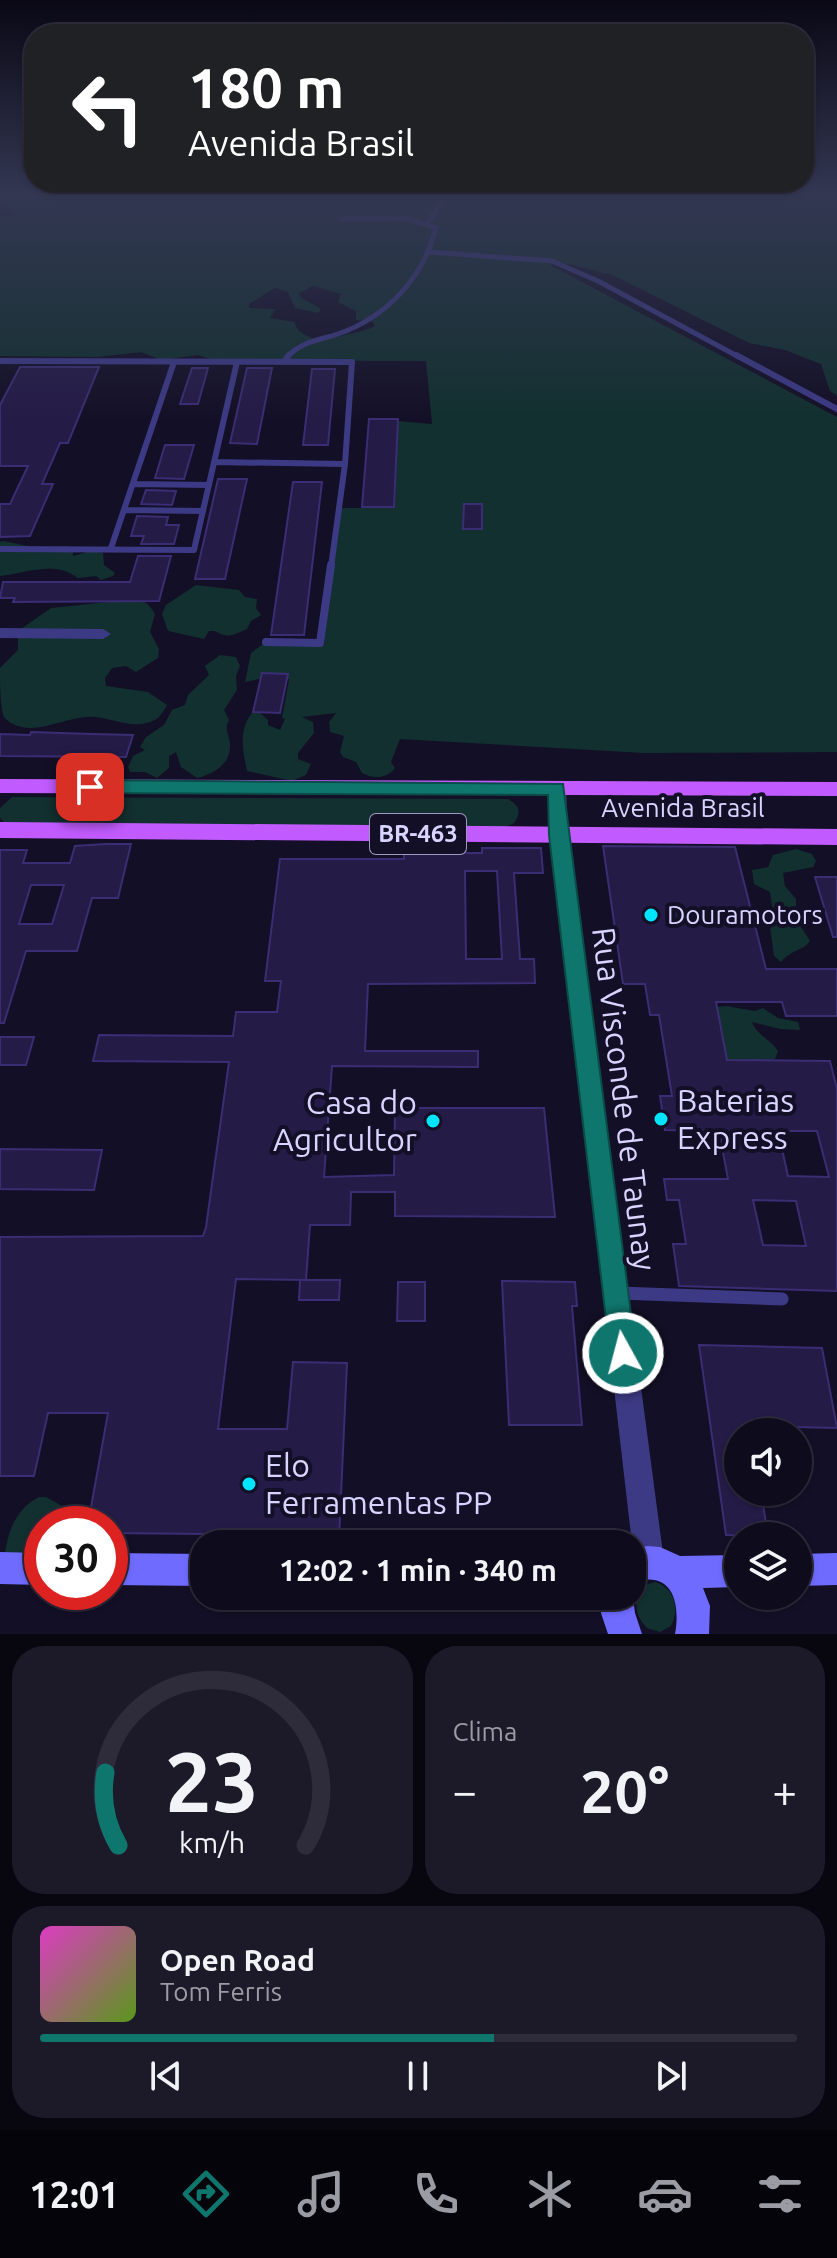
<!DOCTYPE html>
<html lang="es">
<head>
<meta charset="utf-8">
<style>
  :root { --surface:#0e0b1c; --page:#1c1929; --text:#f1f3f6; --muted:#9b9ba3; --line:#2e2b3b; --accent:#0f766e }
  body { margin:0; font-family:Ubuntu,sans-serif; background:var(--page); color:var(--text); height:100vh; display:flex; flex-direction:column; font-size:30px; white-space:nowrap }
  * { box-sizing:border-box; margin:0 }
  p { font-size:26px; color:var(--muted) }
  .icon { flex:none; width:44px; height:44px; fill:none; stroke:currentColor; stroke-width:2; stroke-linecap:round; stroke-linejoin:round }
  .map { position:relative; height:1634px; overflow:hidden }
  .details { display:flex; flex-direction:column; gap:12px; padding:12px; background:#08060f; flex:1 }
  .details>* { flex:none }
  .hud { position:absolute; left:24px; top:24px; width:790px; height:168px; border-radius:32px; box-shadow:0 2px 6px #0004,0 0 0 2px var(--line); background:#202124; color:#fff; overflow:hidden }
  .fabs { position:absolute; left:724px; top:1418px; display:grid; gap:16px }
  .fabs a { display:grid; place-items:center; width:88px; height:88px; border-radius:50%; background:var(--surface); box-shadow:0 2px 6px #0004,0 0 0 2px var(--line); font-size:40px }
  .speed { position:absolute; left:24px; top:1506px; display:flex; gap:16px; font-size:40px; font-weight:700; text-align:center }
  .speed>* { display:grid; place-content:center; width:104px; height:104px; border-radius:50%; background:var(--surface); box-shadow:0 2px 6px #0004,0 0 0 2px var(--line); line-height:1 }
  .speed .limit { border:12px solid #d22; background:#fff; color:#111 }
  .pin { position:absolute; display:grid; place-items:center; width:68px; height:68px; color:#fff; margin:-34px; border-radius:16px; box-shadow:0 4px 12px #0006 }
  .me { position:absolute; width:88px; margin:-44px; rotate:353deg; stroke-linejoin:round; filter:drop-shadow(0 0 6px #0008) }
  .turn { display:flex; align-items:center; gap:28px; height:168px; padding:0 32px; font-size:36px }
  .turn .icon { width:104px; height:104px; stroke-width:2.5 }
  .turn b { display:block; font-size:56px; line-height:68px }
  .big { font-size:60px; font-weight:700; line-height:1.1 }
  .details .card { flex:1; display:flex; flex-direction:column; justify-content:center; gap:12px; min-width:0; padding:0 28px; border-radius:32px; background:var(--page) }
  .details .dial { align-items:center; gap:0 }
  .dial svg { height:208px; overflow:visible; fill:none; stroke:var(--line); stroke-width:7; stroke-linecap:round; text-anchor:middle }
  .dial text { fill:var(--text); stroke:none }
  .song { display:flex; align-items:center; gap:24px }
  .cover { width:96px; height:96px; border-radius:12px; background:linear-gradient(135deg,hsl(310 70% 55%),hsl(90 70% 35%)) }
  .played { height:8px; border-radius:4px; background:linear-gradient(90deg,var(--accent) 60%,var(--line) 60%) }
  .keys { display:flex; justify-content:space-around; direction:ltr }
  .heat { display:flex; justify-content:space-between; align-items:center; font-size:44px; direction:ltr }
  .details .tiles { flex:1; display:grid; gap:12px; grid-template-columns:1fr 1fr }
  .card:last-child { grid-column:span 2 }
  .trip { position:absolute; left:190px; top:1530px; width:456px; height:80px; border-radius:32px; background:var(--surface); box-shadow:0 2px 6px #0004,0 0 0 2px var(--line); font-weight:700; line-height:80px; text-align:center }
  .tab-bar { display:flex; height:128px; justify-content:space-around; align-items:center; background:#06040b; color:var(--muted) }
  .tab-bar .icon { width:56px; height:56px }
  .tab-bar .current { color:var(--accent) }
  .tab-bar b { font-size:36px; color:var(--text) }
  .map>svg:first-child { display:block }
</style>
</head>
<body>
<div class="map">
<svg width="837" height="1634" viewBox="0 0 837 1634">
  <rect width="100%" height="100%" fill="#130f26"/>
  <path fill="#12302f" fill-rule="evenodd" d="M0 193H837V396L830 391 821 364 785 350 749 343 610 274C592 272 567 259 550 265L837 417V752L644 753 400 739 391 762 395 768C386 779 374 779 362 773L356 762 343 757 340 752 344 736 330 732 329 722 336 713 302 717 313 722 314 733 298 753V759L311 764 306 775 292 781 247 771C243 751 238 730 252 713L259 712 268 720V725L280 730 285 719 282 718 289 679 264 678 245 682 251 653 266 642 324 645 337 508H395L398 421 432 424 426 361 213 360 198 355 161 360 141 352 97 357 0 356V217L16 214 0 205ZM313 286 341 294 338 302 356 311V320L373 322 375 326C367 331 326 340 317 339 310 338 303 334 298 330L294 322 270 318 275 309 250 308 249 304 275 288 288 292 295 308 318 313 321 309 300 297 299 293Z
    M3 541 43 549 63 546 73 548V556L91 551 103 553 104 565 115 573 113 576 101 580 96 576 78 578C55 560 26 573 0 576V542Z
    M196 585 239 590 245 597 257 599 256 608 261 615 251 621 247 629C233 635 228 639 215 631H209L204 639 168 631 162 614 166 605Z
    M128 600C142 600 148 601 155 614L150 632 159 649 158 658 136 672 126 666 112 668 105 678 106 686 148 692 167 705C163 713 159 719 150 722 131 729 113 718 94 717 68 714 27 743 4 717 0 707 0 681 0 668L18 650V631L51 608Z
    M220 655 236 657 240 666 236 676 237 690 224 710 229 720C224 731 229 733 230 744 231 764 214 774 197 778L181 767 176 752 169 756V768L157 778 145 772H130L128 767 133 756 145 750 140 747 146 737 164 725 172 710 185 705 188 695 209 675 205 666Z
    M12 797 508 799C519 805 522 812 514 823L506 827 6 824 0 818V808Z
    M796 849 812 854 816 861 813 867 783 873 785 886 796 899V919L810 941C803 951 792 949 781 962L774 956 770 927 774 921 770 892 754 884 752 870 768 867 773 855Z
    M726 1006 755 1011 763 1008 778 1018 798 1022 800 1030 780 1029 752 1022C757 1035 770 1039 778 1051L775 1059 733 1064 724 1058 723 1033 714 1028 712 1012 717 1007Z
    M39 1497H46L62 1506 61 1524H42V1563L4 1561C7 1534 14 1510 39 1497Z
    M655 1582C675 1588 680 1609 671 1626L660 1632 647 1628C635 1616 633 1601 642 1586Z"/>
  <path fill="#241b47" stroke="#3b2d73" stroke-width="2" fill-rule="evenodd" d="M20 367H99L68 443H60L42 484H53L30 536 0 537V504H10L28 466H0V405Z
    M192 368H208L198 404H180Z
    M247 368H272L257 444 230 443Z
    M312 369H335L328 445H303Z
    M369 419H398L394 507H362Z
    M165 445H194L184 479 155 478Z
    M218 479H247L225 579H195Z
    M293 482H322L304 635H271Z
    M146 490 176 491 172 505 141 504Z
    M464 504H482V529H463Z
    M137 516 168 517 166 525H179L174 544H141L144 536H131Z
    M138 556H171L159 601 13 602 15 598H0L3 582H130Z
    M262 673 288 674 280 713 253 712Z
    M31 732 92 734 133 735 126 757 0 756V734L30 735Z
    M106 844H131L118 898H92L77 951H26L4 1023H0V850H27L23 863H70L75 846ZM31 885H64L52 924H19Z
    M603 846 735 847 766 969H837V1016H786L782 1002H716L727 1060 830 1061 837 1089V1291L679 1286 673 1244H686L679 1200H667L664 1179H728L719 1131 665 1130 660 1096H672L659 1015H650L645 984H623ZM778 1131H817L829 1177 788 1176ZM753 1200 796 1201 806 1246 763 1245Z
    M482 848H541L543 873H514L520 959H534L535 983 368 984 365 1051H478V1067L332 1066 324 1177 394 1175 395 1108H544L555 1217 395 1216V1192H351L350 1225H310L306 1280 236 1279 218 1429H287L293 1362 347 1363 339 1539 209 1538V1534L110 1533V1524H88L108 1413H48L34 1476H0V1237L203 1236 206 1227 229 1062 93 1061 99 1035 233 1036 236 1012H277L281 981H265L280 859H404V853H482ZM465 871H497L502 959H466Z
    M815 877H837V937H833Z
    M0 1037H34L26 1065H0Z
    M0 1149 102 1150 94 1190 0 1189Z
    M300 1280H340L339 1300H299Z
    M502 1281 575 1282 577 1306H572L582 1425H509Z
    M398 1282H425V1321H397Z
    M699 1345 822 1348 837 1428 750 1426 751 1432H738V1492H761L768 1536 726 1535Z"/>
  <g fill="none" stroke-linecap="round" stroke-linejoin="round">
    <path stroke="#3d3a85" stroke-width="5" d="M428 223 446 193
      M429 252 552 261 598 281 739 357
      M287 357C302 341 320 340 338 334 387 317 423 278 436 228L405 218 341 219"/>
    <path stroke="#3d3a85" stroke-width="6" d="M736 355 837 409
      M0 361 352 362 345 464 331 567
      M284 362 289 355
      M214 462 345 464
      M133 484 209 485
      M125 510 203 511
      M111 548 174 362
      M0 549 194 550 237 362"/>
    <path stroke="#3d3a85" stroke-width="8" d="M266 642 320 643 331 565"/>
    <path stroke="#3d3a85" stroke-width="13" d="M619 1293 782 1299"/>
    <path fill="#3d3a85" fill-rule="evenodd" d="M0 628 103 629 111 634 103 639 0 638Z
      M557 781 566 788 568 835 664 1561 659 1571 649 1576 639 1571 634 1561 550 835 548 788Z"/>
    <path fill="#6f6bff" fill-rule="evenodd" d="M647 1546 660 1547 680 1556 738 1555V1587L703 1588 710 1606 709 1634H675C681 1601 671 1569 632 1583V1551Z
      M0 1552 42 1553V1585L0 1584Z
      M110 1553 204 1554V1586L110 1585Z
      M837 1553V1585L798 1586V1554Z
      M632 1590 635 1613 642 1634H608L601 1613V1596H632Z"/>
    <path fill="#c25bff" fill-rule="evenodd" d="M0 779 837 782V796L0 793Z
      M0 822 837 829V845L0 838Z"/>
  </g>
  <linearGradient id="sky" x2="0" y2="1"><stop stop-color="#0a0815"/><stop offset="0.46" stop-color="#333752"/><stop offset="1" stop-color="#333752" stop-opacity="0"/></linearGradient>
  <rect width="837" height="422" fill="url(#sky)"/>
  <path fill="#0f766e" stroke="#0a4d48" stroke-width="2" d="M90 780 563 784 636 1353 632 1362 623 1366 613 1362 610 1353 549 835 548 795 90 793 81 787Z"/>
  <g fill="#00e5ff" stroke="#130f26" stroke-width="3">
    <circle cx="651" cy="915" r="8"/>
    <circle cx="661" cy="1119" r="8"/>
    <circle cx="433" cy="1121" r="8"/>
    <circle cx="249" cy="1484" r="8"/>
  </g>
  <g text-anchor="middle" stroke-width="8" stroke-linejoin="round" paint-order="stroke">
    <rect fill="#130f26" stroke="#9e99be" stroke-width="2" x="370" y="814" width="96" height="40" rx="6"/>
    <g font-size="24" font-weight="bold" fill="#d9d4ff">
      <text x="418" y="842">BR-463</text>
    </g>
    <g font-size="26" fill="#d9d4ff" stroke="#130f26">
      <text x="683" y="817">Avenida Brasil</text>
    </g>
    <g font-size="26" fill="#d9d4ff" stroke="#130f26" text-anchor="start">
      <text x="667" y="924">Douramotors</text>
    </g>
    <g font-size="32" fill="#d9d4ff" stroke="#130f26">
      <text transform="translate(624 1099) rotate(83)" y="11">Rua Visconde de Taunay</text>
    </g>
    <g font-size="32" fill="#d9d4ff" stroke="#130f26" text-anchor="start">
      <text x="677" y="1112">Baterias<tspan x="677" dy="37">Express</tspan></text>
      <text x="417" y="1114" text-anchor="end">Casa do<tspan x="417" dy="37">Agricultor</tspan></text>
      <text x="265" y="1477">Elo<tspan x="265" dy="37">Ferramentas PP</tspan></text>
    </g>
  </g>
</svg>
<div class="fabs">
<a><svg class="icon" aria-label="sound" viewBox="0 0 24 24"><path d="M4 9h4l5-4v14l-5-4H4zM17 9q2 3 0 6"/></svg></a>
<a><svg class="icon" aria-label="layers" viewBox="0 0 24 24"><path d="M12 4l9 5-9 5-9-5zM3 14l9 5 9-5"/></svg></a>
</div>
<div class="speed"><div class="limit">30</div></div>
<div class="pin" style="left:90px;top:787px;background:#d93025"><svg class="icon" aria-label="arrive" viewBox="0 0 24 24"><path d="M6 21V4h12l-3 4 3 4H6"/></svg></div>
<svg class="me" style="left:623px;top:1353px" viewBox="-20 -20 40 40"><circle r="17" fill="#0f766e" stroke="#fff" stroke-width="3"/><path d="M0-11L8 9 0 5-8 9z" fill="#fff"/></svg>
<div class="trip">12:02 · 1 min · 340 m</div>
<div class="hud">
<div class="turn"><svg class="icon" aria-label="left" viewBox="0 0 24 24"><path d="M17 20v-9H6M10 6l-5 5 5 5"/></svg><div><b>180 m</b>Avenida Brasil</div></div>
</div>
</div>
<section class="details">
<div class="tiles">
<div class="card dial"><svg viewBox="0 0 100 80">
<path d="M14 69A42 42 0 1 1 86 69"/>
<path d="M14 69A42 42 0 0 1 9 41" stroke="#0f766e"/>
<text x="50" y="56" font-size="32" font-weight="700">23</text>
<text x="50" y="72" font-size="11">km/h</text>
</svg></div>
<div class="card"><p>Clima</p>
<div class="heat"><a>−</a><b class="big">20°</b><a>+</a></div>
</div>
<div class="card">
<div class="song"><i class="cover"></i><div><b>Open Road</b><p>Tom Ferris</p></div></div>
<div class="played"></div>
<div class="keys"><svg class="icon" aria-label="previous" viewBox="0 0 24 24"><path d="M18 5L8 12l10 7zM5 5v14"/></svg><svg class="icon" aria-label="pause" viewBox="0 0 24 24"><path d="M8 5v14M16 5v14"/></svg><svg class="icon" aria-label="next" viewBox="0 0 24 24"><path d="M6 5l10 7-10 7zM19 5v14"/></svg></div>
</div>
</div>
</section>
<nav class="tab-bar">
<b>12:01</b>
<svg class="icon current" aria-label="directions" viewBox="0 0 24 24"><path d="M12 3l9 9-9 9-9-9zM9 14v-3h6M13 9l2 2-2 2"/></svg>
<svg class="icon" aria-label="music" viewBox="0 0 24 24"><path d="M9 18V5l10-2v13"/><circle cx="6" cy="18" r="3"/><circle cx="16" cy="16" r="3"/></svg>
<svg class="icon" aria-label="phone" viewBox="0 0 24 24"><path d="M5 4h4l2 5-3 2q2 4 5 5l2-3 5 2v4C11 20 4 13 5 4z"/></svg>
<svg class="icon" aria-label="climate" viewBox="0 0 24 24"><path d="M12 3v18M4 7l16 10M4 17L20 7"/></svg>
<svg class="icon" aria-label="car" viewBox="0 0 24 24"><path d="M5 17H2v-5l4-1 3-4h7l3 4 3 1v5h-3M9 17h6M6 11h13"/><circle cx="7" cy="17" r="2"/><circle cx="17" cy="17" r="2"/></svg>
<svg class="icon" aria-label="filters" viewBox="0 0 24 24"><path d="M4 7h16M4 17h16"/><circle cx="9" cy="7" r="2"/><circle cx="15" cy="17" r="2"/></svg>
</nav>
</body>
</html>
